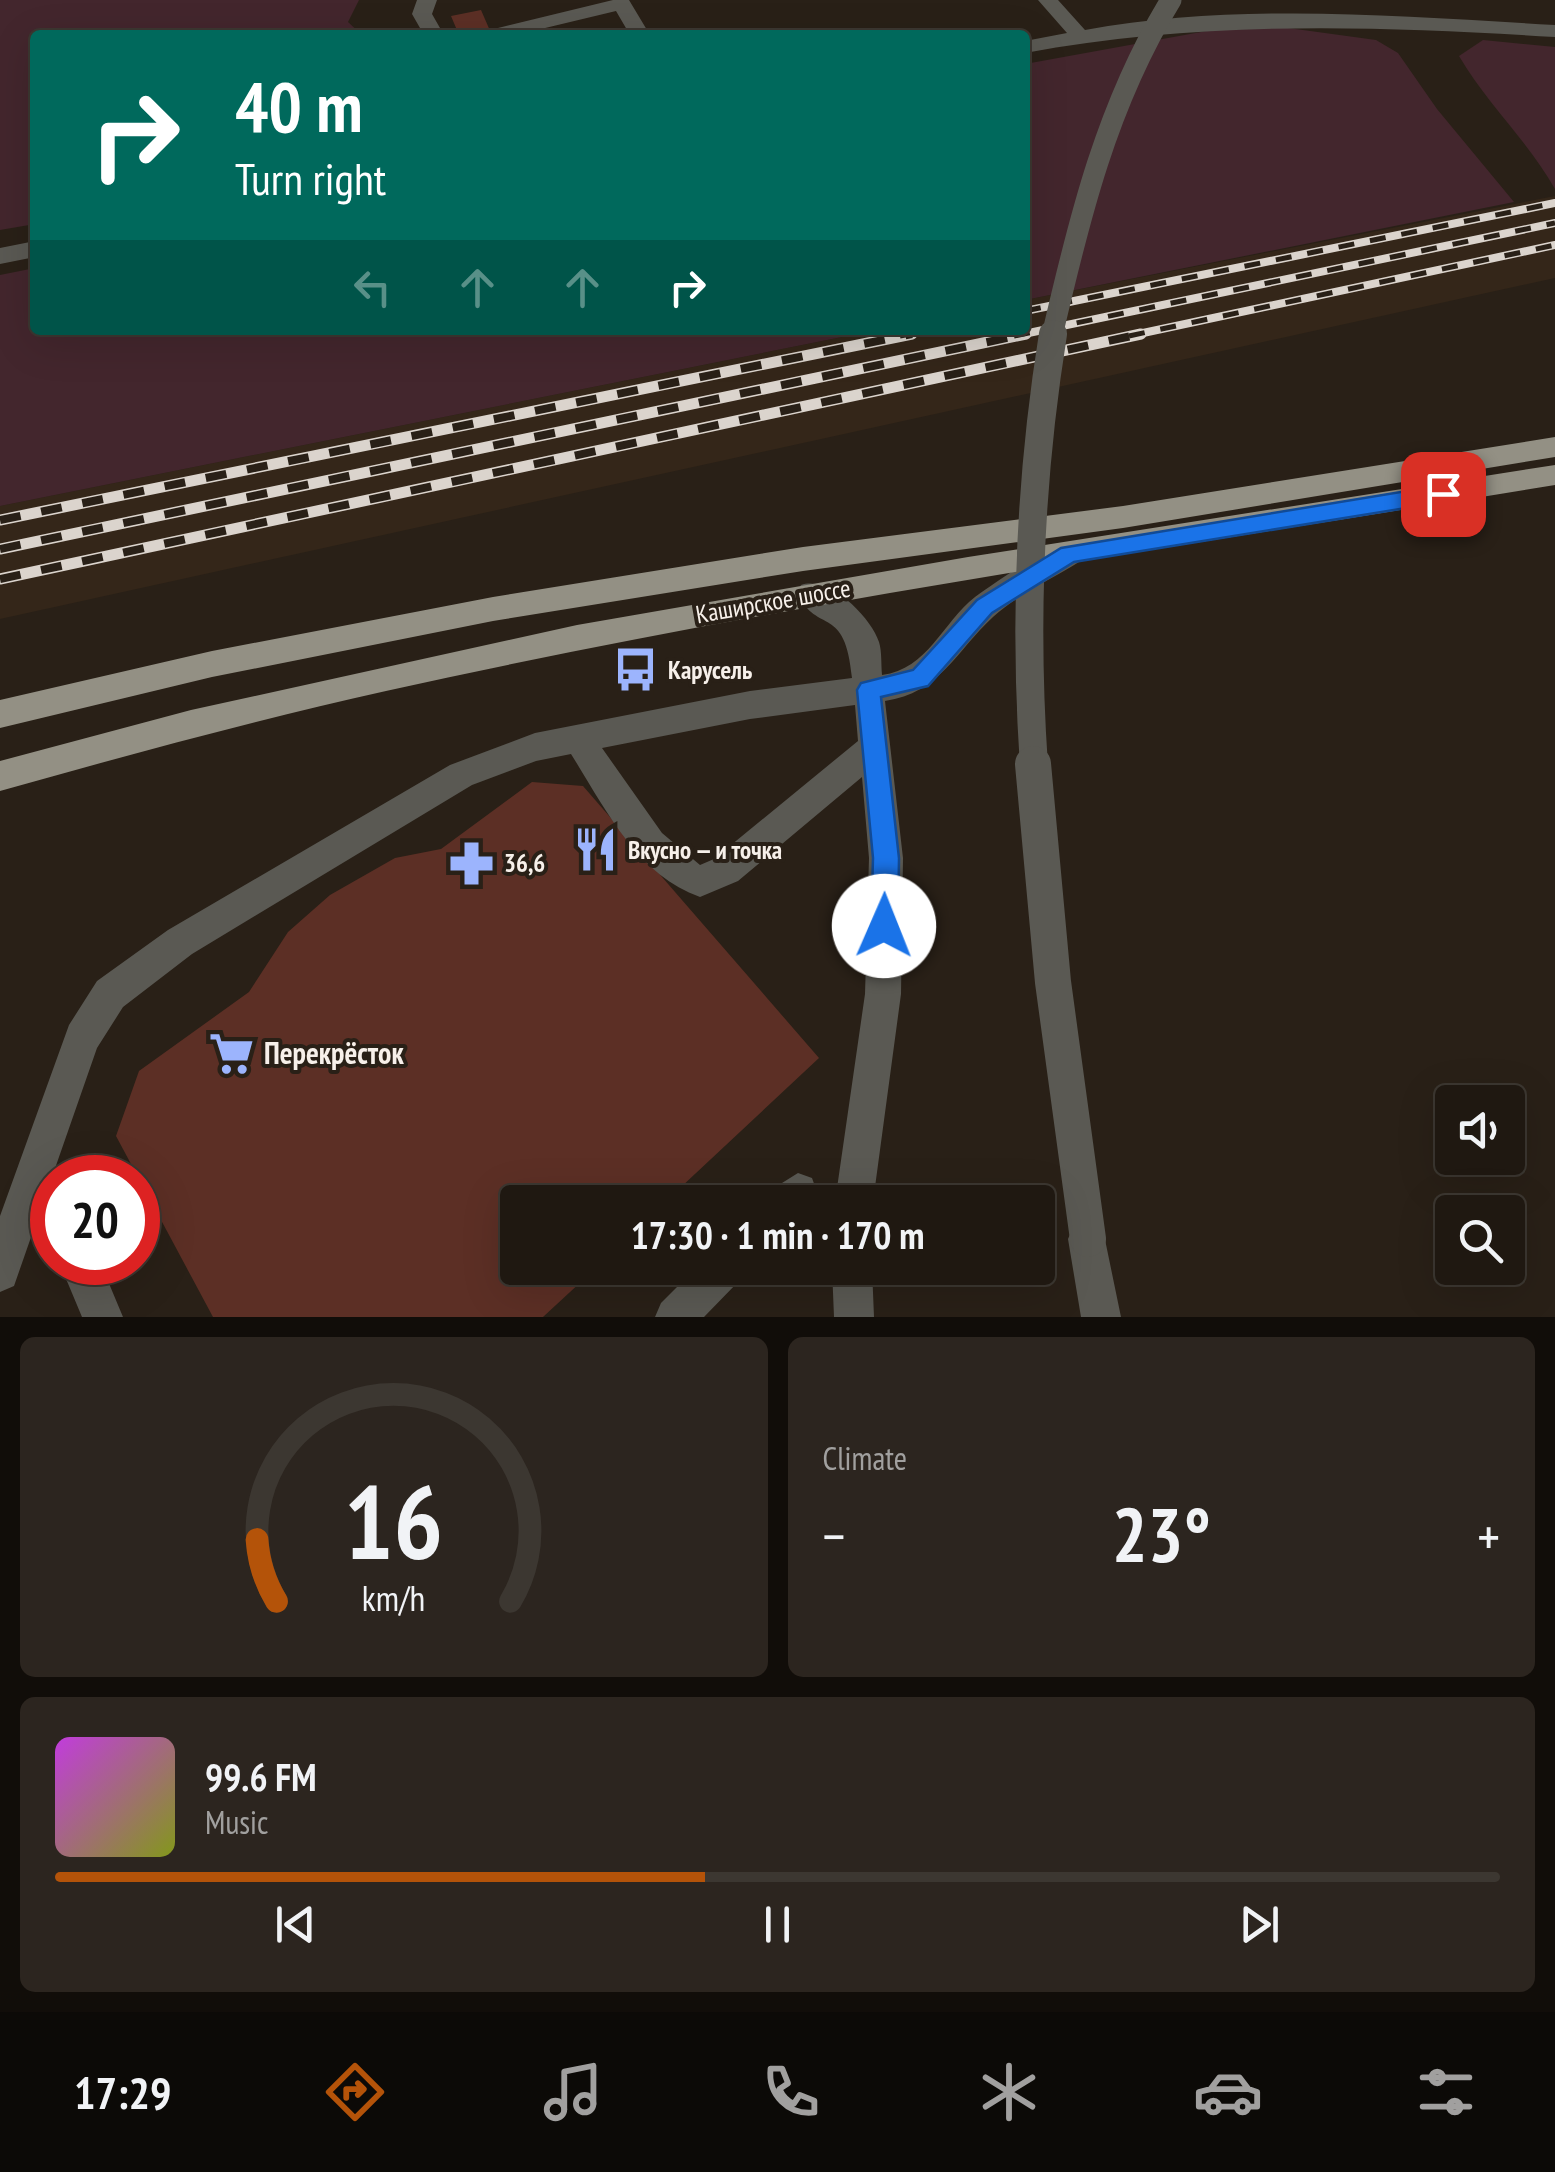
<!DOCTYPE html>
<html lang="en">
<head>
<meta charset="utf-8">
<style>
  :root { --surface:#1f1811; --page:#2c251f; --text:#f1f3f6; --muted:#a1a09f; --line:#3c3731; --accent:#b45309 }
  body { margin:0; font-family:"PT Sans Narrow",sans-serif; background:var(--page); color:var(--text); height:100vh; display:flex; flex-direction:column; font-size:38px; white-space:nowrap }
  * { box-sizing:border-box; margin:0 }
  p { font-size:32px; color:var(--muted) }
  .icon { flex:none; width:55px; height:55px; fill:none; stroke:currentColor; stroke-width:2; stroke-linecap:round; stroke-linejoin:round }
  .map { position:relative; height:1317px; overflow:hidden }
  .sheet { display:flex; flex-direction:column; gap:20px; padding:20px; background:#110d09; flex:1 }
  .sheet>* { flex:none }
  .top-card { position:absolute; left:30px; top:30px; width:1000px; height:305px; border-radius:10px; box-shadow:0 10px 40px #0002,0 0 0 2px var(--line); background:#00695c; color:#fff; overflow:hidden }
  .controls { position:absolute; left:1435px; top:1085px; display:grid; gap:20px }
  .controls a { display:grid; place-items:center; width:90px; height:90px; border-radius:10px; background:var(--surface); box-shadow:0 10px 40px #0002,0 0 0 2px var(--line); font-size:50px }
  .speed { position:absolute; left:30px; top:1155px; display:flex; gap:20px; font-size:50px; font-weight:700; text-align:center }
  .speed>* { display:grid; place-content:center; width:130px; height:130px; border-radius:50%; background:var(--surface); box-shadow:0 10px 40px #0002,0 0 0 2px var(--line); line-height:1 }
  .speed .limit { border:15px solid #d22; background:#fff; color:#111 }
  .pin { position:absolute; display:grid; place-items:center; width:85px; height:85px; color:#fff; margin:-42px; border-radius:20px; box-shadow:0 5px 15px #0006 }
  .me { position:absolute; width:110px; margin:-55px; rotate:1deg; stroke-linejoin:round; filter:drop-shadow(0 0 8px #0008) }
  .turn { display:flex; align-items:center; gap:35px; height:210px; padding:0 40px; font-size:45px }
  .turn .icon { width:130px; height:130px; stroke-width:2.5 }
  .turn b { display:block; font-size:70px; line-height:85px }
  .lanes { display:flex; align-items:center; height:95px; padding:0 40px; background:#0003; justify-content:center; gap:50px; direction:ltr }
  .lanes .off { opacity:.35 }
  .big { font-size:75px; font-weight:800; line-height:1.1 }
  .sheet .widget { flex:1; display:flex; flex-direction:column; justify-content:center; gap:15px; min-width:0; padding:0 35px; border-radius:15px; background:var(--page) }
  .sheet .dial { align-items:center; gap:0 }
  .dial svg { height:260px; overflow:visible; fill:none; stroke:var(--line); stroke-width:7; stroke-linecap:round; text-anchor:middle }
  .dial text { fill:var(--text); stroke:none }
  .song { display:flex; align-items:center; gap:30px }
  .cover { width:120px; height:120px; border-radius:15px; background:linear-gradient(135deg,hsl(290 70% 55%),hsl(70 70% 35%)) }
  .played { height:10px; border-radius:5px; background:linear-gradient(90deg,var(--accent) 45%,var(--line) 45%) }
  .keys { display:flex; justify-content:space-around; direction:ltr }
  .heat { display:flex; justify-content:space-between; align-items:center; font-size:55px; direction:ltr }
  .sheet .tiles { flex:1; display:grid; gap:20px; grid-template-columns:1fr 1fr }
  .widget:last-child { grid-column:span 2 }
  .trip { position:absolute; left:500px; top:1185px; width:555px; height:100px; border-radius:10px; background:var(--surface); box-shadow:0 10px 40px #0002,0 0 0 2px var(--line); font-weight:800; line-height:100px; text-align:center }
  .tab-bar { display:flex; height:160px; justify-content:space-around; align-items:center; background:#0c0a07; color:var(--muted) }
  .tab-bar .icon { width:70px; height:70px }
  .tab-bar .selected { color:var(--accent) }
  .tab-bar b { font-size:45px; color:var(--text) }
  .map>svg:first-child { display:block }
</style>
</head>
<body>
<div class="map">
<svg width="1555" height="1317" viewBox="0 0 1555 1317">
  <rect width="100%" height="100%" fill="#292017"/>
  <path fill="#342619" d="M1555 196V278L0 619V506L877 330H1025V300Z"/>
  <path fill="#43262d" d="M0 0H359L348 22 362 35H35V224L0 230Z
    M1281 27 1376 40 1398 53 1437 109 1514 202 1025 300V64L1223 28Z
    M1483 40 1555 47V189C1528 141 1487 104 1459 56Z
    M35 268V330H877L0 506V275Z"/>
  <path fill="#5c2f25" d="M481 10 491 33 459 35 451 16Z
    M532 782 583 786 819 1058 665 1202H518V1268H596L543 1317H213L116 1136 139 1071 249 992 288 932 330 895 395 858 441 849Z"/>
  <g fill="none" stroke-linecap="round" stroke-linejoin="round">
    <path fill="#5a5953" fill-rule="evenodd" d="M417 0H437L432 14 444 35H424L412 14Z
      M613 0H629L650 35H630L616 11 516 35H496L494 29Z
      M1038 0H1058L1085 30C1239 2 1400 16 1555 25V37C1376 26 1202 20 1025 53V41L1067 33Z
      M35 241V257L0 264V248Z
      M1069 543 1079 546 1083 554 1079 562C1052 579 1017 595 993 617 956 651 940 693 885 701L903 858 901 994 873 1202H835L865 994 869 858 862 777 738 881 700 897C637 875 605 808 571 754L536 761 472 785 192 954 123 1007 97 1048 14 1286 0 1292V1216L69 1025 97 981 168 930 450 765 535 733 750 691 852 678C845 603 818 636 797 593L801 585C829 575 871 617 879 642 882 652 881 664 882 675 928 669 942 623 975 597 1001 578 1038 553 1069 543ZM855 705 858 741 714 859 700 865 662 833 602 748 750 719Z
      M798 1173 812 1178 817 1192 813 1202H769L774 1188Z
      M1088 1219 1102 1225 1121 1317H1081L1068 1239 1074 1225Z
      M59 1262H100L123 1317H82Z
      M696 1268H744L738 1282 704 1317H655L661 1303Z
      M832 1268H872L874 1317H834Z"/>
    <path fill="#939084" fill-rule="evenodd" d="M1555 437V457L1123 528 803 571 493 621 212 677 0 728V700L212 651 493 597 803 547 1123 506Z
      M1555 465V485C1164 549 772 605 386 691 256 720 128 755 0 791V761L191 710 577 625 968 557Z"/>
    <defs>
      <path id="rail-far1" d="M1025 311 1555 203
        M900 336 931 330
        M1014 336 1555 223
        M1129 336 1555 245"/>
      <path id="rail" d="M0 520 912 334
        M0 549 1026 334
        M0 579 1141 334"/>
    </defs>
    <use href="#rail-far1" stroke="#dbd4cd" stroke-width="8"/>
    <use href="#rail" stroke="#dbd4cd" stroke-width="11"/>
    <use href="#rail-far1" stroke="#292017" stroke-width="5" stroke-dasharray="16" stroke-linecap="butt"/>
    <use href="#rail" stroke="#292017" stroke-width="8" stroke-dasharray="21" stroke-linecap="butt"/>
    <path stroke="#5a5953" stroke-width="21" d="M1052 336C1079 219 1107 104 1171 0"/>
    <path stroke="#5a5953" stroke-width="28" d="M1034 766C1024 622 1030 477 1053 334"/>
    <path stroke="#5a5953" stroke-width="36" d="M1033 764 1053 982 1088 1239"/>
  </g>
  <path fill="#1a73e8" stroke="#114b97" stroke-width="2.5" d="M1443 485 1453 494 1443 502 1074 562 992 613 928 686 881 697 899 858 898 926 894 935 884 939 875 935 871 926 873 858 857 690 861 683 913 670 977 600 1061 548Z"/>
  <defs>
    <symbol id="bus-bare" viewBox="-9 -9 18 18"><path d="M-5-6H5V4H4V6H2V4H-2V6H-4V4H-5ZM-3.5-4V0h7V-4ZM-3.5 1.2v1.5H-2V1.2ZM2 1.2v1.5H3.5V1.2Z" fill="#9cb4fd" stroke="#292017" stroke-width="2.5" paint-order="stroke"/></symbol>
    <symbol id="restaurant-bare" viewBox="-9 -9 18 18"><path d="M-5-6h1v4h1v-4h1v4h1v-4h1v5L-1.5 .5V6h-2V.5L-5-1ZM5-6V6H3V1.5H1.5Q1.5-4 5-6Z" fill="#9cb4fd" stroke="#292017" stroke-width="2.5" paint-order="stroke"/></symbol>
    <symbol id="pharmacy-bare" viewBox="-9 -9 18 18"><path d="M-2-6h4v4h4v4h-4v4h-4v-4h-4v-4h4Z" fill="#9cb4fd" stroke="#292017" stroke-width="2.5" paint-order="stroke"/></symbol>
    <symbol id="supermarket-bare" viewBox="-9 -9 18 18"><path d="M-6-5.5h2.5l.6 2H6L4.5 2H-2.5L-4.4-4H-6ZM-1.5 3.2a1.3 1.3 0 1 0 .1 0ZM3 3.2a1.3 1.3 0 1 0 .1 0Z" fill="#9cb4fd" stroke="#292017" stroke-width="2.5" paint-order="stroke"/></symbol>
  </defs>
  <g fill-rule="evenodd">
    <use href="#bus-bare" x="604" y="638" width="63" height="63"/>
    <use href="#restaurant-bare" x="564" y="818" width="63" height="63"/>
    <use href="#pharmacy-bare" x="440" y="832" width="63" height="63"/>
    <use href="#supermarket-bare" x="200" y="1022" width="63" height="63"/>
  </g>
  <g text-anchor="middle" stroke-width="8" stroke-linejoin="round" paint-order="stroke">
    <g font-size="25" fill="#f7f0ea" stroke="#292017">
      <text transform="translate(773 601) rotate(-10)" y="9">Каширское шоссе</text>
    </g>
    <g font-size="25" font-weight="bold" fill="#f7f0ea" stroke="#292017" text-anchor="start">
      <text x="668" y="679">Карусель</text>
      <text x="628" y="859">Вкусно — и точка</text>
      <text x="504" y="872">36,6</text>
    </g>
    <g font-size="30" font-weight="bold" fill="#f7f0ea" stroke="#292017" text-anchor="start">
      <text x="264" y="1064">Перекрёсток</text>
    </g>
  </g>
</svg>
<div class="controls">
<a><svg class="icon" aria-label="sound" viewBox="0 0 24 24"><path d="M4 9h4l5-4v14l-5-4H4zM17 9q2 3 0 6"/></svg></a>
<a><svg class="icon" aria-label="search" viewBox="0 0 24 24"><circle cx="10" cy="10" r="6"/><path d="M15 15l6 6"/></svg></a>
</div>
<div class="speed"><div class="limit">20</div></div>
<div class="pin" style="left:1443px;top:494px;background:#d93025"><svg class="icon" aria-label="arrive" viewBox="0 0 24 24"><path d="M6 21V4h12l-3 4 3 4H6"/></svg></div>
<svg class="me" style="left:884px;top:926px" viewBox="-20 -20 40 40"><circle r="19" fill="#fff"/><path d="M0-13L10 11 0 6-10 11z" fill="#1a73e8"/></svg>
<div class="trip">17:30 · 1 min · 170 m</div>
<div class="top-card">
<div class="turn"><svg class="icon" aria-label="right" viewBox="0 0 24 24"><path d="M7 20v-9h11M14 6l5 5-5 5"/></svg><div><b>40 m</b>Turn right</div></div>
<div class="lanes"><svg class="icon off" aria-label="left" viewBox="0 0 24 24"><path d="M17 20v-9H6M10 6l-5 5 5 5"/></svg><svg class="icon off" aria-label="ahead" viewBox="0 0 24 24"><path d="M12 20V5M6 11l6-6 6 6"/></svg><svg class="icon off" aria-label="ahead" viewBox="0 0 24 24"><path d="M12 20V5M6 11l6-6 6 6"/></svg><svg class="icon" aria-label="right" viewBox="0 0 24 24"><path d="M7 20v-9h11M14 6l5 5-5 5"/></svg></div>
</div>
</div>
<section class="sheet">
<div class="tiles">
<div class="widget dial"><svg viewBox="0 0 100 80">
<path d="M14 69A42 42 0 1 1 86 69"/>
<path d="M14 69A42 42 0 0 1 8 50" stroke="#b45309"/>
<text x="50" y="56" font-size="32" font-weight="700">16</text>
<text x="50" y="72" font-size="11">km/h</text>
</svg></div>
<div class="widget"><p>Climate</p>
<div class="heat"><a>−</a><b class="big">23°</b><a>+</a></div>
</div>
<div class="widget">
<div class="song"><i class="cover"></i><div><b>99.6 FM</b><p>Music</p></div></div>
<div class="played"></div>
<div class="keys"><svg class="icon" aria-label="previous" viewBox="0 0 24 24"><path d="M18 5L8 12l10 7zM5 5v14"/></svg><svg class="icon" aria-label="pause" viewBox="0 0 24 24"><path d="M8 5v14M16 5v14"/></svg><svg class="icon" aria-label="next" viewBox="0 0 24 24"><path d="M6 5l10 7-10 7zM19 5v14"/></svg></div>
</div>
</div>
</section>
<nav class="tab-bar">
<b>17:29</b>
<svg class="icon selected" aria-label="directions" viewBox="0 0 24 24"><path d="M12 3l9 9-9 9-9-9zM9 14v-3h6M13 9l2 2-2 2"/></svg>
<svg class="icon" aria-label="music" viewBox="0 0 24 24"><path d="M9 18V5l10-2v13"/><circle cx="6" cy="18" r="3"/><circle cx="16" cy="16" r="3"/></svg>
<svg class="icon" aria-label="phone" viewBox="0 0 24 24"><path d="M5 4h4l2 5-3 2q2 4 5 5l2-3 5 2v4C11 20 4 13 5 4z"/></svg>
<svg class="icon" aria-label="climate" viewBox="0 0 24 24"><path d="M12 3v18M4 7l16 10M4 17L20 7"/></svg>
<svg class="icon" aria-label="car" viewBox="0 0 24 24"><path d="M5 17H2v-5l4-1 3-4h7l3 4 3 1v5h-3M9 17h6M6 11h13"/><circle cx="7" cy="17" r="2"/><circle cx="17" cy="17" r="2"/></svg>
<svg class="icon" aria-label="filters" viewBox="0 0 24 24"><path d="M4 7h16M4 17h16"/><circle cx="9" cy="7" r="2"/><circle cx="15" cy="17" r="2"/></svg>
</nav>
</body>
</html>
